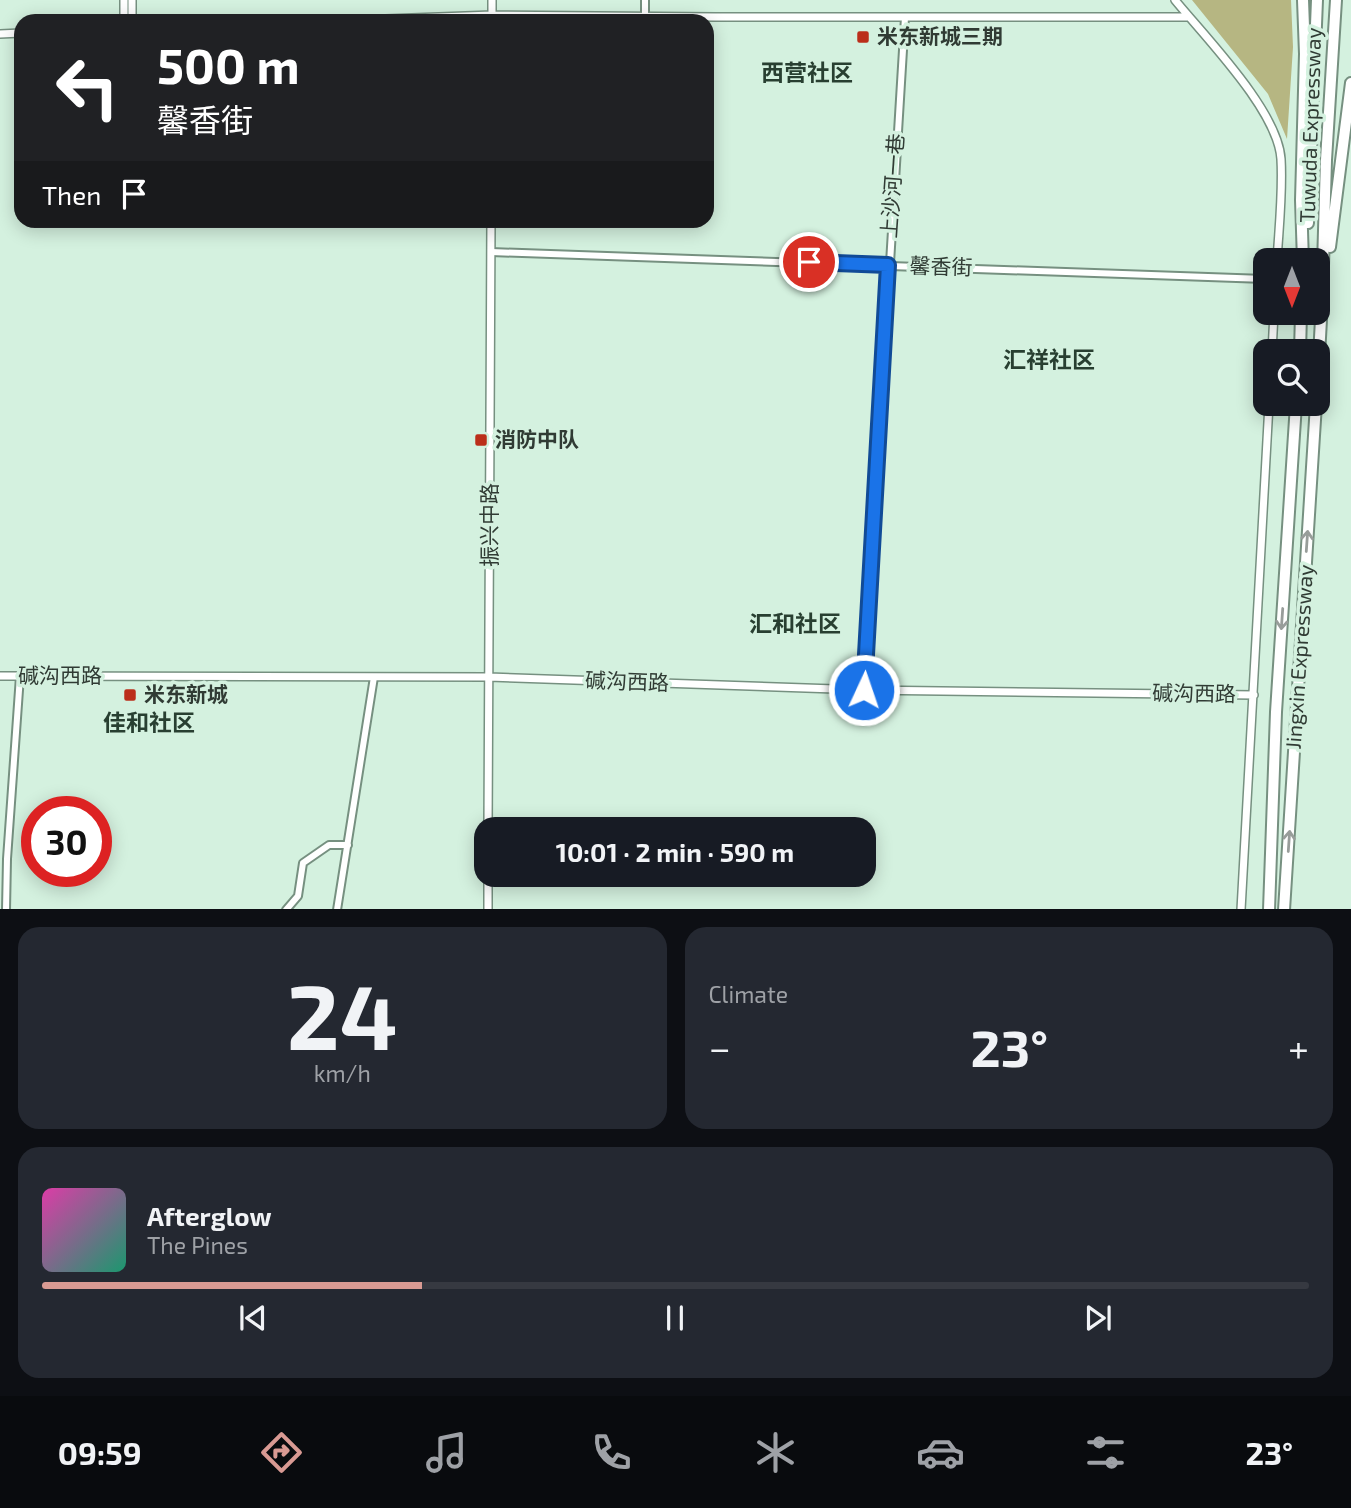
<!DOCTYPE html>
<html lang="en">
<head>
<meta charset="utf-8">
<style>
  :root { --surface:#171b24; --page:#242831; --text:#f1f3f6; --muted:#9ea1a6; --line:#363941; --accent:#d99a93 }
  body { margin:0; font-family:"Exo 2","Noto Sans SC",sans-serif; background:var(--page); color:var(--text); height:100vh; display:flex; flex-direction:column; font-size:26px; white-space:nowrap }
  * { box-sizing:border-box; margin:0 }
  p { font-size:23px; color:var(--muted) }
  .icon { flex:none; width:38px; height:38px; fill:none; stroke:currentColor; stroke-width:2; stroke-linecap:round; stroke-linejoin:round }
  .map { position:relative; height:909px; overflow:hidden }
  .panel { display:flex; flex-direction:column; gap:18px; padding:18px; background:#0d0f14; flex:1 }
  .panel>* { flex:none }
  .hud { position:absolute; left:14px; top:14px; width:700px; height:214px; border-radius:21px; box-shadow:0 4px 18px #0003; background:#202124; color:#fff; overflow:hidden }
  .needle { width:46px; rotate:180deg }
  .buttons { position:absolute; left:1253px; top:248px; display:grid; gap:14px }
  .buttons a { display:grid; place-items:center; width:77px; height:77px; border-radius:14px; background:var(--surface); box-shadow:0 4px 18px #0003; font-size:35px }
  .speed { position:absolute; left:21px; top:796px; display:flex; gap:14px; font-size:35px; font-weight:700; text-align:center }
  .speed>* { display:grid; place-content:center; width:91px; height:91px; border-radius:50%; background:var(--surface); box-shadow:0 4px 18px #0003; line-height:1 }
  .speed .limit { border:10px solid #d22; background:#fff; color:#111 }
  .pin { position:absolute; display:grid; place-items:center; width:60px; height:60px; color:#fff; margin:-30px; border:4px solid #fff; border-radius:50%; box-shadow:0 2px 7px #0007 }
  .me { position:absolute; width:77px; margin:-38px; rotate:3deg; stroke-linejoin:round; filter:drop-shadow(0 0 5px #0008) }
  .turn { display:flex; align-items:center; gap:24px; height:147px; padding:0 28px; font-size:32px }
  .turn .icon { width:91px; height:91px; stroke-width:2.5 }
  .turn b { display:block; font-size:49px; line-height:60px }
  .then { display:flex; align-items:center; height:66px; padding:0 28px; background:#0003; gap:14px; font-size:26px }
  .big { font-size:52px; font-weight:700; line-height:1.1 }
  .panel .widget { flex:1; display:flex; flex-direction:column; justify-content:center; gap:10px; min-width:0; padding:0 24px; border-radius:21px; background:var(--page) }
  .panel .dial { align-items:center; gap:0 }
  .dial b { font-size:91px; line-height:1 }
  .song { display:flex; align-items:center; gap:21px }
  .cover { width:84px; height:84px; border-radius:10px; background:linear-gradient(135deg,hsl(320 70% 55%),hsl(160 70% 35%)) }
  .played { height:7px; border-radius:4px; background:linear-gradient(90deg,var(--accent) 30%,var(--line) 30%) }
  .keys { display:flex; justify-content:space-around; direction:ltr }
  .heat { display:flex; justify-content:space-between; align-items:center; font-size:38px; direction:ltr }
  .panel .tiles { flex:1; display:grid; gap:18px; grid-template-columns:1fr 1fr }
  .widget:last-child { grid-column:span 2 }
  .trip { position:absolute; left:474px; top:817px; width:402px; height:70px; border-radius:21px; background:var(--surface); box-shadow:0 4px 18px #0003; font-weight:700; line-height:70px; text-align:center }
  .dock { display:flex; height:112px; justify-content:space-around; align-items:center; background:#090b0e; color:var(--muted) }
  .dock .icon { width:49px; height:49px }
  .dock .on { color:var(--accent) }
  .dock b { font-size:32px; color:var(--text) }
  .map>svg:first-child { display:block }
</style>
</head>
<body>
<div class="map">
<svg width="1351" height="910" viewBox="0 0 1351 910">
  <rect width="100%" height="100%" fill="#d4f1df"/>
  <path fill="#b6b682" d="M1192 0H1291L1293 47 1287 139 1268 94Z"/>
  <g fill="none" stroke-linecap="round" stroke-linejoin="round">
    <defs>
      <path id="minor" d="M645 17V0
        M491 252 1265 279
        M864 690 905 17
        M6 910 7 859 20 676
        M286 910 298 896 303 863 329 845H348
        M337 910 374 677"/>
      <path id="tertiary" d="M1175 0C1206 38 1278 111 1281 159 1283 192 1279 227 1277 261
        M124 21V0
        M132 21V0
        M332 21 492 15 715 17H1189
        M492 21V0
        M0 34 21 33
        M1272 352 1274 313
        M0 676 489 677 864 690 1254 695
        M488 830 491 220
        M488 910V875
        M1241 910 1269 404"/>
      <path id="motorway" d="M1308 223 1317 0
        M1330 247 1351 83
        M1303 261 1301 200 1305 54 1303 0
        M1300 352 1301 313
        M1318 374 1322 301 1326 160 1336 0
        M1269 910 1276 712 1296 404
        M1284 910 1316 404"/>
    </defs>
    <use href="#minor" stroke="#769080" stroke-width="10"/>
    <use href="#tertiary" stroke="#769080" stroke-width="10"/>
    <use href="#motorway" stroke="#769080" stroke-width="14"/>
    <use href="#minor" stroke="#fff" stroke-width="6"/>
    <use href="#tertiary" stroke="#fff" stroke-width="7"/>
    <use href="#motorway" stroke="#fff" stroke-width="10"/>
  </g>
  <defs><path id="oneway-shaft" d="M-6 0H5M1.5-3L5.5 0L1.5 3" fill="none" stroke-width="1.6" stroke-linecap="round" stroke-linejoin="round" transform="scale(1.75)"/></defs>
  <g stroke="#989d9a">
    <use href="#oneway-shaft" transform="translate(1307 541) rotate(-86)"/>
    <use href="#oneway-shaft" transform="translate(1282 619) rotate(94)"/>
    <use href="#oneway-shaft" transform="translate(1289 841) rotate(-86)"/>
  </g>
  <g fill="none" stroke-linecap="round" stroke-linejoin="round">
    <defs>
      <path id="route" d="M809 262 888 265 864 690"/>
    </defs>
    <use href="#route" stroke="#114b97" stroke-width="18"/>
    <use href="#route" stroke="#1a73e8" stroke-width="12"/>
  </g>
  <g fill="#bb2e1a" stroke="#d4f1df" stroke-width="2.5">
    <rect x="856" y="30" width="14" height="14" rx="3.5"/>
    <rect x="474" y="433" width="14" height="14" rx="3.5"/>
    <rect x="123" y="688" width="14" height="14" rx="3.5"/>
  </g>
  <g text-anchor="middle" stroke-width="7" stroke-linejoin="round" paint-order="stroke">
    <g font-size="21" font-weight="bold" fill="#303b34" stroke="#d4f1df" text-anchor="start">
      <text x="877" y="44">米东新城三期</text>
      <text x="495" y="447">消防中队</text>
      <text x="144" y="702">米东新城</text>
    </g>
    <g font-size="21" fill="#303b34" stroke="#d4f1df">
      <text transform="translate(1311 125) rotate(-88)" y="7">Tuwuda Expressway</text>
      <text transform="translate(893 186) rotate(-86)" y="7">上沙河一巷</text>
      <text transform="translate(941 267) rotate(2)" y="7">馨香街</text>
      <text transform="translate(490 525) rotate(-90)" y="7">振兴中路</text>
      <text transform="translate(1300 657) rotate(-86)" y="7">Jingxin Expressway</text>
      <text x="60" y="683">碱沟西路</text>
      <text transform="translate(627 682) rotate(2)" y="7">碱沟西路</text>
      <text transform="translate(1194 694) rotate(1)" y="7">碱沟西路</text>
    </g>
    <g font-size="23" font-weight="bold" fill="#283f31" stroke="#d4f1df">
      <text x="807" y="81">西营社区</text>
      <text x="1049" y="368">汇祥社区</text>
      <text x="795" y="632">汇和社区</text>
      <text x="149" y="731">佳和社区</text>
    </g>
  </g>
</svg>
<div class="buttons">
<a><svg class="needle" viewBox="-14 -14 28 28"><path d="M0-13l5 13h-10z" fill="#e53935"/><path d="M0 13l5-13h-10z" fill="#9ea1a6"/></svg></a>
<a><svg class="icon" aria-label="search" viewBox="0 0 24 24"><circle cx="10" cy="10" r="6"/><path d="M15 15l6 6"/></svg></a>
</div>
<div class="speed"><div class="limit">30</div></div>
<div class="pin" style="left:809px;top:262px;background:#d93025"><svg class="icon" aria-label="arrive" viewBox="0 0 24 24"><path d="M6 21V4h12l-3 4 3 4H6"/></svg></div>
<svg class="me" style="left:864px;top:690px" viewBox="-20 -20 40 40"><circle r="17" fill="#1a73e8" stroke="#fff" stroke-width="3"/><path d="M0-11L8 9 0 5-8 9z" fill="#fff"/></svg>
<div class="trip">10:01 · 2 min · 590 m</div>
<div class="hud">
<div class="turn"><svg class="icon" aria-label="left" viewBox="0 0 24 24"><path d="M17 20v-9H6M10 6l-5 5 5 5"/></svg><div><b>500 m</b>馨香街</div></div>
<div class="then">Then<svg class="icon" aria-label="arrive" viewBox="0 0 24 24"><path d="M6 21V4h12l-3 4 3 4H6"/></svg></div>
</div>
</div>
<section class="panel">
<div class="tiles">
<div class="widget dial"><b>24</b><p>km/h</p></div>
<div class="widget"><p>Climate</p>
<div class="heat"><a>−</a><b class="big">23°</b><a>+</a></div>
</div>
<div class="widget">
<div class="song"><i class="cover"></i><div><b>Afterglow</b><p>The Pines</p></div></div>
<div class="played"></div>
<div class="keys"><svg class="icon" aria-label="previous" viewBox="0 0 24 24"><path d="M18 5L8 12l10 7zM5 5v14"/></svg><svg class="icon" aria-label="pause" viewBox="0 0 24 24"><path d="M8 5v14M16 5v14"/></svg><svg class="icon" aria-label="next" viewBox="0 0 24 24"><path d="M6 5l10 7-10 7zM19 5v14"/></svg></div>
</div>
</div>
</section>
<nav class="dock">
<b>09:59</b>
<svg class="icon on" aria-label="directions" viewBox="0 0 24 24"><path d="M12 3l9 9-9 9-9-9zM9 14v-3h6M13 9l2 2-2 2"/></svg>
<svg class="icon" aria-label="music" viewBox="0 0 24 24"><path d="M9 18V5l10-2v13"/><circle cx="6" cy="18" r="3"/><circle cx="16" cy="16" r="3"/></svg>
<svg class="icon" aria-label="phone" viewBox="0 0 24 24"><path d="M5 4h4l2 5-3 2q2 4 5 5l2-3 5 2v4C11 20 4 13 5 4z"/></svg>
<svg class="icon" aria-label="climate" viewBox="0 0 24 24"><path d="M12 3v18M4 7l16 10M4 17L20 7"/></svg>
<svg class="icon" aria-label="car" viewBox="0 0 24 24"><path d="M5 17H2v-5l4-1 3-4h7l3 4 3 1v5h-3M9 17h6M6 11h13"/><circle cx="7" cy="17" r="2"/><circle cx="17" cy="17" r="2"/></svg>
<svg class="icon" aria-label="filters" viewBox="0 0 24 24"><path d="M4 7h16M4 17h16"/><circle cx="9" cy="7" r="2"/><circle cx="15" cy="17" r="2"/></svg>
<b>23°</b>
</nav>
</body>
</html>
